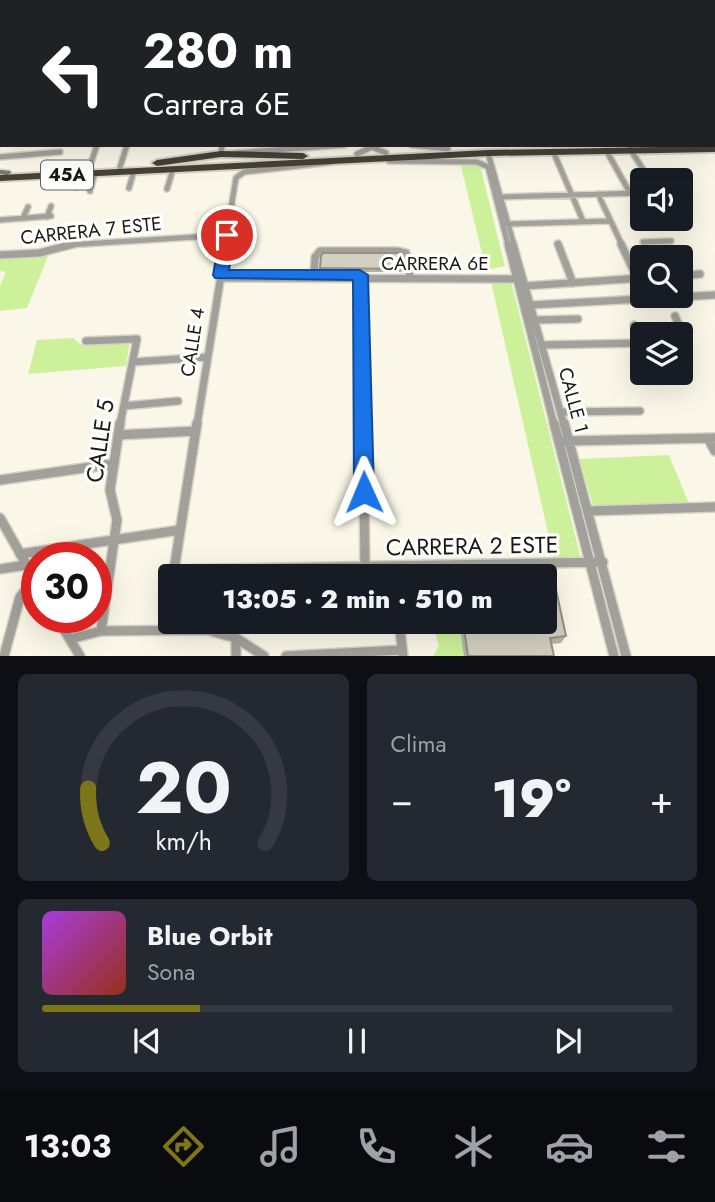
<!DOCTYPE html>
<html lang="es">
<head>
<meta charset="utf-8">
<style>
  :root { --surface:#171b24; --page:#242831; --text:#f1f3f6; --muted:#9ea1a6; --line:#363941; --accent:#7d7519 }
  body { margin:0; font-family:Jost,sans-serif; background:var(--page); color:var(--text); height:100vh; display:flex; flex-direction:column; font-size:26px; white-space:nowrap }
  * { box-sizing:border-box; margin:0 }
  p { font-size:23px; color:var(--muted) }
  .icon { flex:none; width:38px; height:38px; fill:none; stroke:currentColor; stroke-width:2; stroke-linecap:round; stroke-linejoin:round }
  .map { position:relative; height:656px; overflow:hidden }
  .drawer { display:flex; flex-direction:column; gap:18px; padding:18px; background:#0d0f14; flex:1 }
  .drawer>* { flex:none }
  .guide { position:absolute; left:0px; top:0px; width:716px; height:147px; box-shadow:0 7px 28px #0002; background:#202124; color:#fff; overflow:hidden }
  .tools { position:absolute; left:630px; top:168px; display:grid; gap:14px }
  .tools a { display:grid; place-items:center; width:63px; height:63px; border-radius:7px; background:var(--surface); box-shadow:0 7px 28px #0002; font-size:35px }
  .speed { position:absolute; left:21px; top:542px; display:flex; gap:14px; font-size:35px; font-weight:700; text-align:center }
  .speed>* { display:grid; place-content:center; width:91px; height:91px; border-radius:50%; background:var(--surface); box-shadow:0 7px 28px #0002; line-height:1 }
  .speed .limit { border:10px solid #d22; background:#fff; color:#111 }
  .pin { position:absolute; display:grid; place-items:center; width:60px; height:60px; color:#fff; margin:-30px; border:4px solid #fff; border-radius:50%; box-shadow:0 2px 7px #0007 }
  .me { position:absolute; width:77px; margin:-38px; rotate:359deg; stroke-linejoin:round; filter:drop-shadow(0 0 5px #0008) }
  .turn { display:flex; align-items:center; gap:24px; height:147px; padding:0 28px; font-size:32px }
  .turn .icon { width:91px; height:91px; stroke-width:2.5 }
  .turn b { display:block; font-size:49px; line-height:60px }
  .big { font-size:52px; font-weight:800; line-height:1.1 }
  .drawer .widget { flex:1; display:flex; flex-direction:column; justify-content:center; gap:10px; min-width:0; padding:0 24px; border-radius:10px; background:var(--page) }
  .drawer .dial { align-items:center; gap:0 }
  .dial svg { height:182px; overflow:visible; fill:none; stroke:var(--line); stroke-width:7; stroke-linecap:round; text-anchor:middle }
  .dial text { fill:var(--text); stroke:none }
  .song { display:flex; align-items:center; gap:21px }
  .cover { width:84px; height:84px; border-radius:10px; background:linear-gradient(135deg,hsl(280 70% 55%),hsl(10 70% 35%)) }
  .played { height:7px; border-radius:4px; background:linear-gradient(90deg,var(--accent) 25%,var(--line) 25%) }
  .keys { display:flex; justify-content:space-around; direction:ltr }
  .heat { display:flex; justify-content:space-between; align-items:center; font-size:38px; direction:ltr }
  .drawer .tiles { flex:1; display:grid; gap:18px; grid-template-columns:1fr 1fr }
  .widget:last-child { grid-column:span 2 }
  .trip { position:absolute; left:158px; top:564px; width:399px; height:70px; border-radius:7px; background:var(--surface); box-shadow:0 7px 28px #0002; font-weight:800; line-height:70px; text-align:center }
  .tab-bar { display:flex; height:112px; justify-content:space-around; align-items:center; background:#090b0e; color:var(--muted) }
  .tab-bar .icon { width:49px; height:49px }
  .tab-bar .active { color:var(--accent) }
  .tab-bar b { font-size:32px; color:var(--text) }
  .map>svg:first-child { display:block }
</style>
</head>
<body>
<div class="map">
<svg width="715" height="656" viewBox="0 0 715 656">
  <rect width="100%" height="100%" fill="#faf7e8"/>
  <path fill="#cdf19b" d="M480 165 505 266 486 270 461 166Z
    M49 254 27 308 0 311V286L6 272 0 271V258Z
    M511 281 581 559H554L491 282Z
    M73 338 80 344 130 341 126 366 28 374 37 340Z
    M669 455 690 506 594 508 579 459Z
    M436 621H459L465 656H433L439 646 434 629Z"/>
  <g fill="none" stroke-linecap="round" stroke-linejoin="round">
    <defs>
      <path id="street-far3" d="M433 0 435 2"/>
      <path id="street-far2" d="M411 145 448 149
        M630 149 648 177
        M606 150 630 193
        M553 151 583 221
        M235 153 344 145
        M488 153 514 245
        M221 154 222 145
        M357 154 372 147 386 153
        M0 157 60 152
        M389 161 477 162 488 167 508 245
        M120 167 127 145
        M89 169 97 145
        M76 187 81 174
        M129 188 134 171
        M167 189 173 169
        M90 191 95 173
        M598 194 622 245
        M501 197 642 193
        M47 217 51 206
        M23 218 28 207
        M0 220 51 216
        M505 224 610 221
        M643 242 671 241
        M67 245 227 235
        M225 245 236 178 244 172 333 162"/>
      <path id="street-far1" d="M508 244 554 425
        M513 244 564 425
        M558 244 573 283
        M621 244 637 278
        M0 255 39 253 74 244
        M648 255 687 253
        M314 275 315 257 320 251H397L406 253 410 276
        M360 276 363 425
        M681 276 700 274
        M220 278 517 279
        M525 286 642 278
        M531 305 715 295
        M675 316 686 342H681
        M535 320 578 319
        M634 325 642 342
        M86 341 137 339 120 425
        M541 345 642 343
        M133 362 208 357
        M124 406 178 401
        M561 412 640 411
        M197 425 226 244"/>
      <path id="street" d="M197 423 174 570 603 562
        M363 423 365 567
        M554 423 614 656
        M564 423 626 656
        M118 435 196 431
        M708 438 715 451
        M565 441 715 438
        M0 480 112 464
        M588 511 715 507
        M0 518 37 583
        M20 554 180 530
        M0 569 26 565
        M57 618 80 656
        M399 621 403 656
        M101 631 117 520 110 490 120 423
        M236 638V656
        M70 639 101 631 207 630 236 638 264 656
        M4 656 20 597 24 592 37 587
        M286 656 402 650"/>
      <path id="secondary" d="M0 13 2 14V18L0 17Z
        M0 138H2L3 145 0 146Z
        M0 170 10 171 11 173 7 175 0 174Z"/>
      <path id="highway" d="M715 146V152L488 156 0 181V175L488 150Z
        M221 151 303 153 308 156 303 159 221 157 157 166 152 163 157 160Z"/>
    </defs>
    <use href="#street-far3" stroke="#d6d3c6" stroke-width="6"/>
    <use href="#street-far2" stroke="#d6d3c6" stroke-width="8"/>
    <use href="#street-far1" stroke="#d6d3c6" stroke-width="10"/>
    <use href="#street" stroke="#d6d3c6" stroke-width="12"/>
    <use href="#secondary" stroke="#d6d3c6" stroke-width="3"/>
    <use href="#highway" stroke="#d6d3c6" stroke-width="4"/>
    <use href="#street-far3" stroke="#a2a09a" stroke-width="4.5"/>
    <use href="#street-far2" stroke="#a2a09a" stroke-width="5"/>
    <use href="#street-far1" stroke="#a2a09a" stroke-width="7"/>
    <use href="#street" stroke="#a2a09a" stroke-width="9"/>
    <use href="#secondary" fill="#7a776e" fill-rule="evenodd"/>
    <use href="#highway" fill="#454135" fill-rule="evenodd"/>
  </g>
  <path fill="#b5b2a5" d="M321 256 403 269V272H320Z
    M459 621H544L566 636 561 643 551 644 554 656H464Z"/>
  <path fill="#d2cfc0" stroke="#939186" stroke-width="2" d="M323 253H397L401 254 403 269 320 268 321 256Z
    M555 585 566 636 550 638 554 656H468L463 621H544V586Z"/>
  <path fill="#1a73e8" stroke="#114b97" stroke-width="2" d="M227 230 234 235 229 270H360L368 275 374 492 371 498 364 501 357 498 354 492 353 280 215 278 213 275 220 235Z"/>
  <g text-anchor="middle" stroke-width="6" stroke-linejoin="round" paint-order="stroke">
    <rect fill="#fff" stroke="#5f5e5a" stroke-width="2" x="41" y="160.5" width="52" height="29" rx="5"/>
    <g font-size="18" font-weight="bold" fill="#1a1913">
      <text x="67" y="181">45A</text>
    </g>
    <g font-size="19" fill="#1a1913" stroke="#fff">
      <text transform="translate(91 230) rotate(-6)" y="7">CARRERA 7 ESTE</text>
      <text x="435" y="270">CARRERA 6E</text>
      <text transform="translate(192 342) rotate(-81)" y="7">CALLE 4</text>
      <text transform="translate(574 400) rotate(75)" y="7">CALLE 1</text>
    </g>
    <g font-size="23" fill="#1a1913" stroke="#fff">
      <text transform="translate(100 441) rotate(-82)" y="8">CALLE 5</text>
      <text transform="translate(472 546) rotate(-1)" y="8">CARRERA 2 ESTE</text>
    </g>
  </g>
</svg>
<div class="tools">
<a><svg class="icon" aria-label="sound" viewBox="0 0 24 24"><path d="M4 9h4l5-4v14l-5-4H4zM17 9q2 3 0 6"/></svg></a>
<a><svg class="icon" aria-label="search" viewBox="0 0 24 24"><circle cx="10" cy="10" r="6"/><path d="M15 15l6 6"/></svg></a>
<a><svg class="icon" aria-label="layers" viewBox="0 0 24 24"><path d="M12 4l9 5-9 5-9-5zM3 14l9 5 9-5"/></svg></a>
</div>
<div class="speed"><div class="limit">30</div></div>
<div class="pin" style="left:227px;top:235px;background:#d93025"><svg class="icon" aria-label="arrive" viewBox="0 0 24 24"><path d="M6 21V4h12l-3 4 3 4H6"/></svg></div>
<svg class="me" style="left:364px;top:492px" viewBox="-20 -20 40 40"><path d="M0-17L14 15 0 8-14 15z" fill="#1a73e8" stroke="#fff" stroke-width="4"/></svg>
<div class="trip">13:05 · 2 min · 510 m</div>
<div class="guide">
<div class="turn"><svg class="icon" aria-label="left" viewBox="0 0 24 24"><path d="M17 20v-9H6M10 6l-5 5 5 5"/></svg><div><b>280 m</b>Carrera 6E</div></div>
</div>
</div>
<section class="drawer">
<div class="tiles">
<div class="widget dial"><svg viewBox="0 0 100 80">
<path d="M14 69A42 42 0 1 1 86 69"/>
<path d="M14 69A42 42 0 0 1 8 45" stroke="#7d7519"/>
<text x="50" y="56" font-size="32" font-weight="700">20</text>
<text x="50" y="72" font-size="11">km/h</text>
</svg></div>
<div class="widget"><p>Clima</p>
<div class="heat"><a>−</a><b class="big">19°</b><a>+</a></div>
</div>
<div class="widget">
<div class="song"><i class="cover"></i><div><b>Blue Orbit</b><p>Sona</p></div></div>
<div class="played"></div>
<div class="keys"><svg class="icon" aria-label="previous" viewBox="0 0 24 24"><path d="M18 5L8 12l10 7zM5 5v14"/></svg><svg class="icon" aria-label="pause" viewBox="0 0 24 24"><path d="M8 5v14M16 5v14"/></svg><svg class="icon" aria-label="next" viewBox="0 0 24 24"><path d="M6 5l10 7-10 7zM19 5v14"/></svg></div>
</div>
</div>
</section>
<nav class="tab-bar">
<b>13:03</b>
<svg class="icon active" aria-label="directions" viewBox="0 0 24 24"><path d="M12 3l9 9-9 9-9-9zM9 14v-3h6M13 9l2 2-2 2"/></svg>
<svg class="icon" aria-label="music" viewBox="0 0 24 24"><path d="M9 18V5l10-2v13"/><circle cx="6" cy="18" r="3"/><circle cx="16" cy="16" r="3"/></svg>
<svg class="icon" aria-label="phone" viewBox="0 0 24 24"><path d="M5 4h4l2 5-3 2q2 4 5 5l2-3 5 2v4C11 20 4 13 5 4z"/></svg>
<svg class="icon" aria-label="climate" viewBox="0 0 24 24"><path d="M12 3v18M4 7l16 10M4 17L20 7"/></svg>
<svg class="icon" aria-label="car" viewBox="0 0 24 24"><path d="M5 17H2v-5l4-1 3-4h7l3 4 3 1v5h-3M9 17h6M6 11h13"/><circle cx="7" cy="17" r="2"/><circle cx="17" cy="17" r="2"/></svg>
<svg class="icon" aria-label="filters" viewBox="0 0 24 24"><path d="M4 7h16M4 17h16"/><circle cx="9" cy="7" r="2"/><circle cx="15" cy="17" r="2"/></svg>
</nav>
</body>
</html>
